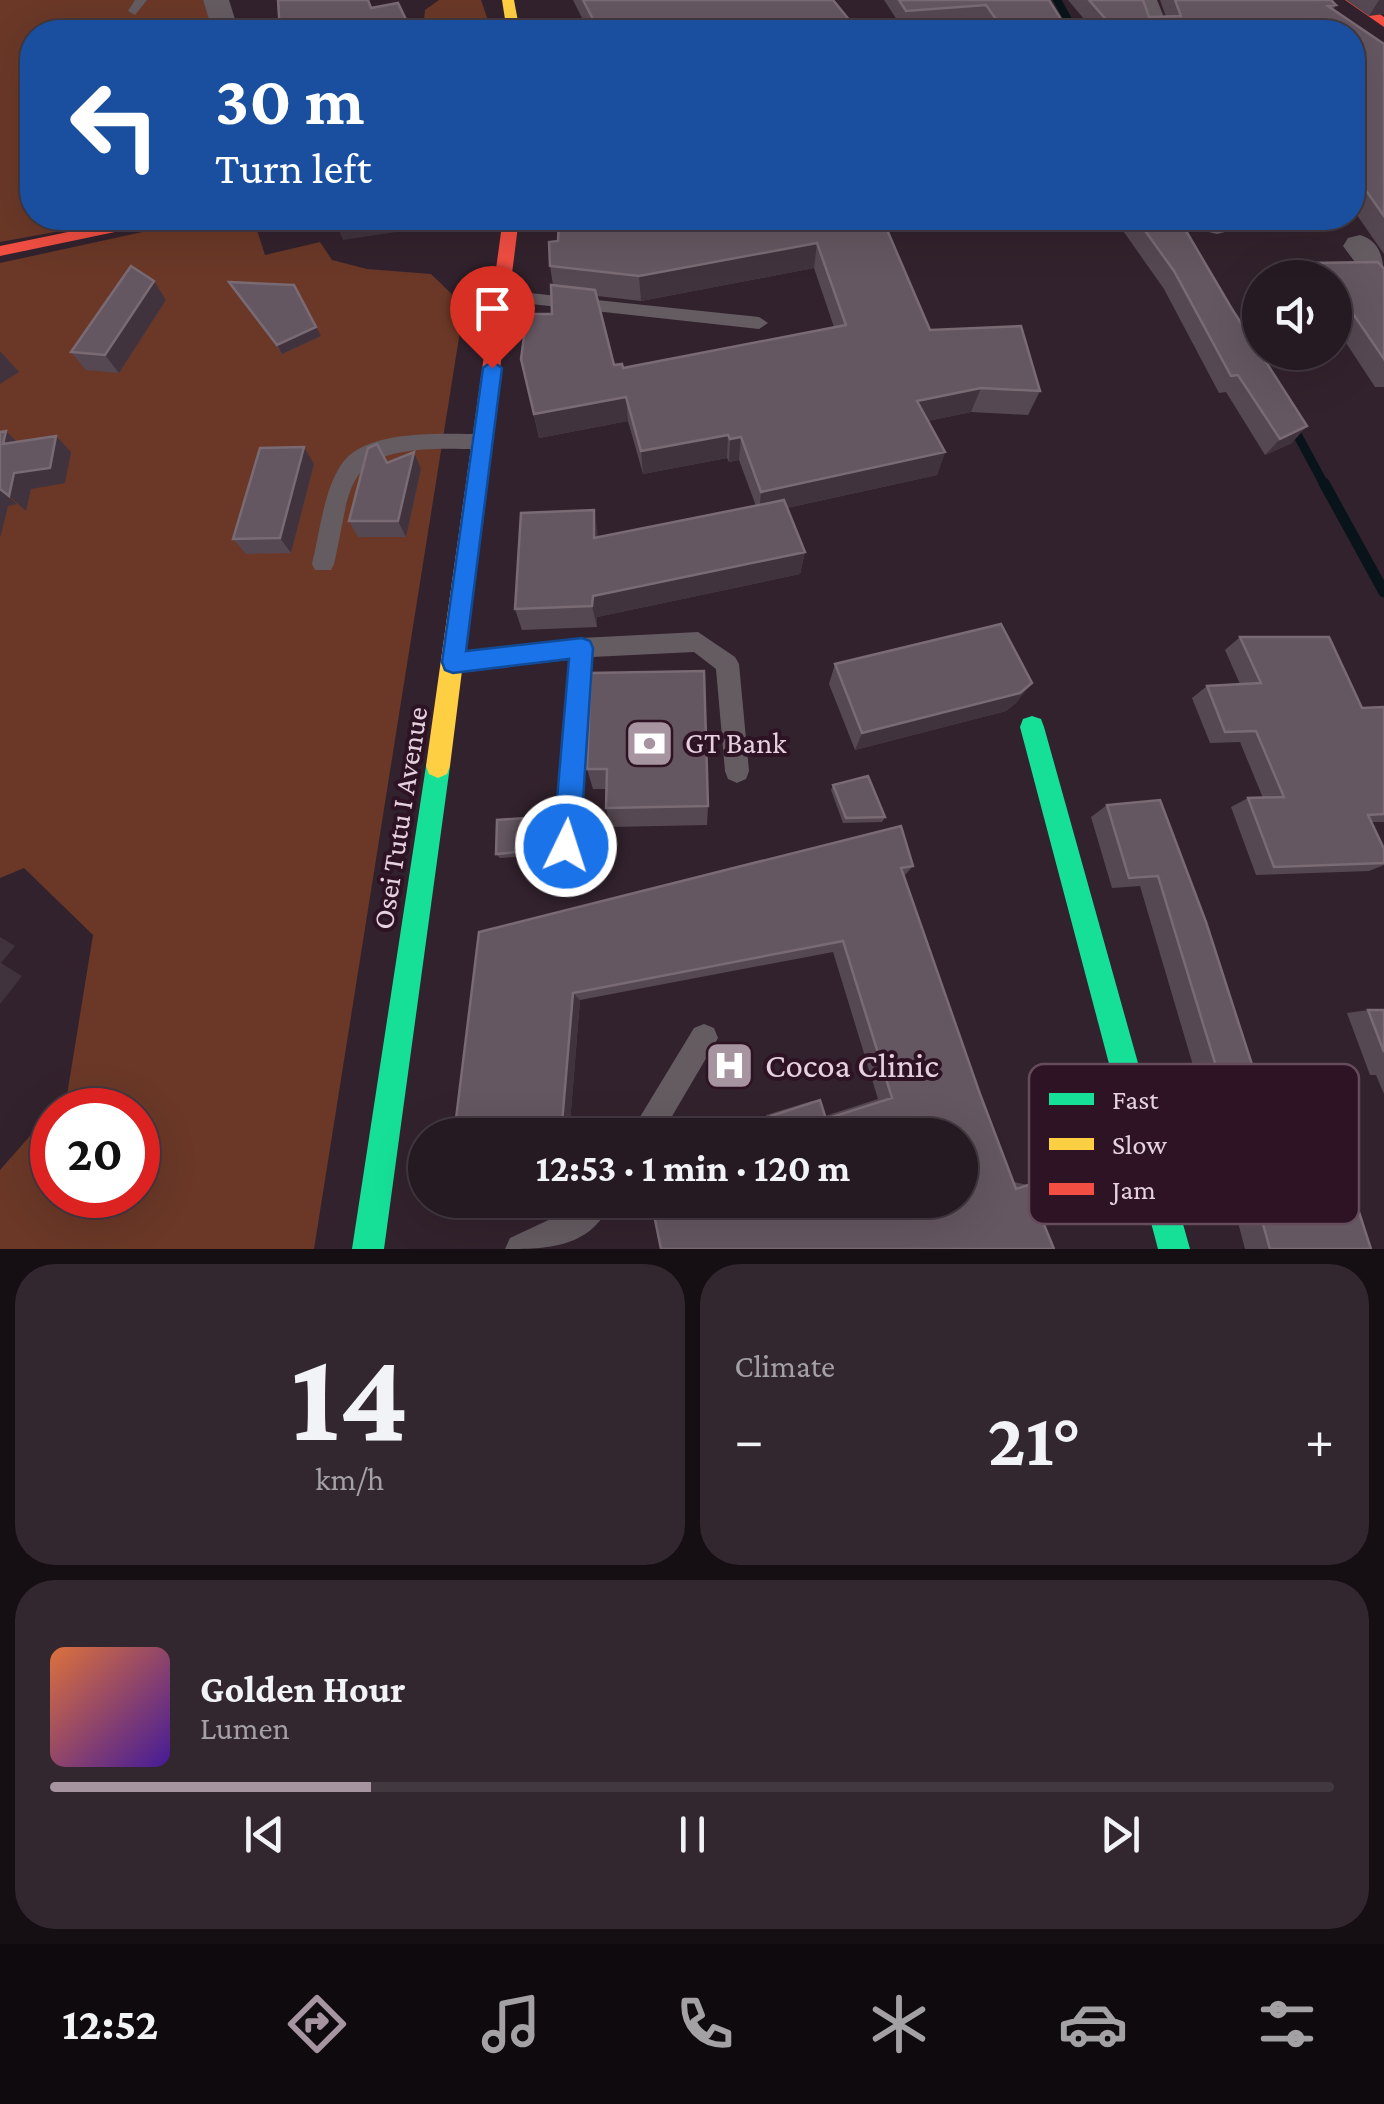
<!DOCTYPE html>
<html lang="en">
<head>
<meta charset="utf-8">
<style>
  :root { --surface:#261a22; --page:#32272f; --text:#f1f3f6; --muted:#a4a1a5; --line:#423840; --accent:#a694a0 }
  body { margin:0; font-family:"Crimson Pro",serif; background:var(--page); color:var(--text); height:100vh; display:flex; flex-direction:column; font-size:38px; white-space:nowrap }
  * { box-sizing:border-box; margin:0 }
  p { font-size:32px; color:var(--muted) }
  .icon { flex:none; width:55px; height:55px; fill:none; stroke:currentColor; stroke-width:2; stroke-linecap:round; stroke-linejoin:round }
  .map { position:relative; height:1249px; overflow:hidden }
  .panel { display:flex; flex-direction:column; gap:15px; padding:15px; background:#150e13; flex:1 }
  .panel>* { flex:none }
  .guide { position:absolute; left:20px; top:20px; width:1345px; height:210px; border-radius:40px; box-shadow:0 10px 40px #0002,0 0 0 2px var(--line); background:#1a4fa0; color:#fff; overflow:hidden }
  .controls { position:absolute; left:1242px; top:260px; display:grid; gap:20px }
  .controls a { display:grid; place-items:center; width:110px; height:110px; border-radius:50%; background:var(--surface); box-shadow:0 10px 40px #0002,0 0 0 2px var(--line); font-size:50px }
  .speed { position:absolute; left:30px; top:1088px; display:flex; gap:20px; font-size:50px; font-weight:700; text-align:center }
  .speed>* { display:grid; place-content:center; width:130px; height:130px; border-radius:50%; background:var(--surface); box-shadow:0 10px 40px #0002,0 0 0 2px var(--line); line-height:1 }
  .speed .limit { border:15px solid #d22; background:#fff; color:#111 }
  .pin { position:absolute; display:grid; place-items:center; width:85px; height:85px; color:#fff; margin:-102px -42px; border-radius:50% 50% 50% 0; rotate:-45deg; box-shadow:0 0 10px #0007 }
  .pin .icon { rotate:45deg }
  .me { position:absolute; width:110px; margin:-55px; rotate:4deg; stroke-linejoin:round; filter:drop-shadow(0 0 8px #0008) }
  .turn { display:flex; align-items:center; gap:35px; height:210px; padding:0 30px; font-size:45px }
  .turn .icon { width:130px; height:130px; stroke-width:2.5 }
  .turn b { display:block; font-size:70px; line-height:85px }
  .big { font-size:75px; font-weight:700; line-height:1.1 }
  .panel .widget { flex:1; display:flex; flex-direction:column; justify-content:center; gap:15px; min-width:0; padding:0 35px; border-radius:40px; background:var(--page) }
  .panel .dial { align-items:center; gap:0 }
  .dial b { font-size:130px; line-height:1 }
  .song { display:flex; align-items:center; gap:30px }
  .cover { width:120px; height:120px; border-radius:15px; background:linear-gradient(135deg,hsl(20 70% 55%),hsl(260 70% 35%)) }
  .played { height:10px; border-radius:5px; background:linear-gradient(90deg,var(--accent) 25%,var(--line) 25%) }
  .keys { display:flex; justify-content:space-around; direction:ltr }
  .heat { display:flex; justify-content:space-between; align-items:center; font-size:55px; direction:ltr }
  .panel .tiles { flex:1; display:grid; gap:15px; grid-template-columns:1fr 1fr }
  .widget:last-child { grid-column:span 2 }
  .trip { position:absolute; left:408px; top:1118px; width:570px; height:100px; border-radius:50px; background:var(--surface); box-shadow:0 10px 40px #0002,0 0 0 2px var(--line); font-weight:700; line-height:100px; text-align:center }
  .tab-bar { display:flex; height:160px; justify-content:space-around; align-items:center; background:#0f0a0e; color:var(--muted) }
  .tab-bar .icon { width:70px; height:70px }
  .tab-bar .on { color:var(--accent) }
  .tab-bar b { font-size:45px; color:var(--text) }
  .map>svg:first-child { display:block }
</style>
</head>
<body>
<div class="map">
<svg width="1384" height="1249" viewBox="0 0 1384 1249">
  <rect width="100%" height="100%" fill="#32222d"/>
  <path fill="#6b3827" d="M0 0H203L214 32H32V218H132L0 242Z
    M439 0H481L492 32H435L424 20 425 10Z
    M207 218H253L265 255 320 242 332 260 367 269 431 274 464 306 314 1249H0V1170L52 1111V1195H138V1110H54L67 1095 93 935 24 868 0 878V263Z"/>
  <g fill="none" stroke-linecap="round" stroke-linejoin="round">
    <path stroke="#08141a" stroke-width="8" d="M1057 0 1075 32"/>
    <path stroke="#08141a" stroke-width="9" d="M1291 423 1325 486"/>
    <path stroke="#08141a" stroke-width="11" d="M1324 483 1384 592"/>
    <path fill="#655c62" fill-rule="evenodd" d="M135 0H147L135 15 128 11Z
      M501 290 759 317 768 323 759 329 495 300V292Z
      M483 434 490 436 493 441 490 446C473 451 453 448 436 449 341 452 352 487 334 564L331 570H315L312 564C320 532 323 493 341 465 364 428 444 434 483 434Z
      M698 632 735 657 739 664 749 771 746 779 737 783 728 779 725 771 716 669 694 652 592 657 580 846 576 855 567 859 558 855 554 846 569 660 453 673 445 670 441 663 445 656 581 638Z
      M704 1024 714 1028 718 1038 661 1135H629L694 1028Z
      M573 1200H612C592 1248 549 1249 505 1249L510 1238 557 1216Z"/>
    <path fill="#655c62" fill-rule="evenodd" d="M203 0H229L239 32H213Z
      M1131 0H1157L1170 32H1144Z
      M1197 218H1229L1233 224 1229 231 1217 234 1205 231Z
      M1360 235C1384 242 1384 265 1384 288L1372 285 1343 246 1348 238Z"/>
    <path fill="#16e098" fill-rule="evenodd" d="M1032 716 1041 719 1044 727 1190 1249H1158L1020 727 1023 719Z
      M438 754 447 758 450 766 384 1249H352L426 766 429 758Z"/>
    <path fill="#ffcf43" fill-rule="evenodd" d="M502 0H514L520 32H507Z
      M490 370 499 377 450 766 447 774 438 778 429 774 426 766 481 377Z"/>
    <path fill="#f24e42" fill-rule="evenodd" d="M1345 0H1360L1384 17V27Z
      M136 218H166L158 223 0 256V246Z
      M503 218H519L499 377 490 384 481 377Z"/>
  </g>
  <path fill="#564852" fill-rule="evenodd" d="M573 0H833L859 32H589Z
    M884 0H1049L1069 32H988L981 23 903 29Z
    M1068 0H1143L1149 17H1166L1160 0H1331L1336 5 1333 10 1384 44V254L1352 208V32H1095Z
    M1346 0H1384L1369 16Z
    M559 218H908L906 225 887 229 930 330 1040 391 1028 415 971 412 928 421 945 452 937 475 787 508 805 552 800 574 597 617V627L522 630 515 609 598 534V537L756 506 739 460 729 462 727 458 643 474 628 421 539 438 521 359 552 314 553 285 550 266 558 241ZM814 268 834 327 623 368 614 365 597 296 641 301Z
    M1114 218H1183L1187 224 1184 229 1292 443 1265 455 1226 392 1219 393 1164 289Z
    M1308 263 1384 269V387H1375L1335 326V278H1286L1291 270H1303Z
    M229 282 321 336 282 354 235 292Z
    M166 300 119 373 86 370 71 352Z
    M387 463 421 469 406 537H358L349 521Z
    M314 464 291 553 246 554 233 539Z
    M1240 637 1362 708 1384 707V822H1372L1384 849V865L1369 871 1256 875 1231 807 1248 798H1263L1240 742 1210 743 1192 698 1207 686 1240 684 1225 650Z
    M835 664 1017 702 1006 711 855 750 829 684Z
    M591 673 708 806 707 825 611 827 606 808V789H593L587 769Z
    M833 785 885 817 882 822 843 823 831 790Z
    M1160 800 1259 1112 1261 1158 1283 1160 1288 1174 1318 1175 1348 1178 1371 1249H1245L1226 1177 1140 886 1112 888 1091 817 1107 805Z
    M538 817 540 822V855L500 858 496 854Z
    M913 866 904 876 980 1094 1014 1182 1028 1185 1054 1249 652 1205 654 1200H960V1135H772L766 1115 812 1101 820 1100 825 1116 878 1099 833 952 580 1000 569 1135H454L479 932Z
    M1368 1010H1384V1094L1376 1075H1370L1347 1013Z"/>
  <path fill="#41333d" d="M1379 0H1384V14L1369 16Z
    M334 218H406L410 230 343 240Z
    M874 218H908L906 225 872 231Z
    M817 243 814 268 641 301 639 276Z
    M154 281 166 300 119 373 105 355Z
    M316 327 321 336 282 354 277 345Z
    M0 351 19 372 0 384Z
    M981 388 971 412 909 425 917 401Z
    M626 397 628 421 539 438 534 414Z
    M1307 426 1292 443 1265 455 1280 439Z
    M6 431 22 447 3 444Z
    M728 435 727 458 643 474 641 451Z
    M56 436 71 452 65 483 31 489 26 511 9 496 14 473Z
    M741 437 739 460 729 462 730 439Z
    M304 447 314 464 291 553 280 538Z
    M414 452 421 469 406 537 398 521Z
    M945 452 937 475 759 514 761 492Z
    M0 489 17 504 8 506 1 535 0 536Z
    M594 510 598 534 597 561 594 538Z
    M805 552 800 574 597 617V627L592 606 593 596Z
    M1032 683 1017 702 1006 711 855 750 862 733Z
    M538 817 540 822V855L537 850Z
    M0 937 15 946 1 963 22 976 0 1004Z
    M573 993 580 1000 569 1135H561Z"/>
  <path fill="#655761" stroke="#796a74" stroke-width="2.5" d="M278 0H368L371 8 398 3 412 32H278H280Z
    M583 0H833L859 32H592L589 24 595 23Z
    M899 0H1049L1069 32H1005L986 5 906 11Z
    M1089 0H1143L1149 17 1181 16 1175 0H1331L1336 5 1328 6 1384 44V216L1355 175H1352V32H1117Z
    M559 218H882L930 330 1021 326 1040 391 981 388 917 401 945 452 761 492 741 437 730 439 728 435 641 451 626 397 534 414 521 359 527 314H552L551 285 595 290 614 365 622 364 623 368 846 325 817 243 639 276 550 266 549 242 558 241Z
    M1136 218H1183L1187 224H1182L1232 309 1307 426 1280 439 1238 375 1231 376 1174 271Z
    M1378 262 1384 269V359L1345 302H1335V278H1296L1291 270H1312L1308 263Z
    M131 266 154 281 105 355 71 352Z
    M229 282 294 285 316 327 277 345Z
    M6 431 3 444 56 436 50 468 14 473 9 496 0 489V432Z
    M377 444 387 463 414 452 398 521H349L368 448Z
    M304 447 280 538 233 539 260 448Z
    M784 500 805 552 593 596 592 606 515 609 521 513 594 510V538Z
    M1001 624 1032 683 1020 693 862 733 835 664Z
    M1240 637H1329L1362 708 1384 707V814L1368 815 1384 849V863L1274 867 1248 798 1284 797 1256 731 1225 732 1207 686 1261 683Z
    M704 671 708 806 606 808 607 769H587L591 673Z
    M868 776 885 817 846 818 833 785Z
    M1160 800 1206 922 1267 1111 1259 1112 1261 1160H1283L1289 1177 1348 1178 1371 1249H1270L1251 1181 1158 876 1129 878 1107 805Z
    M538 817 537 850 496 854 497 820Z
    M901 826 913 866 901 868 980 1094 1016 1189 1028 1185 1054 1249H661L652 1205 669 1200H960V1135H777L771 1116 820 1100 826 1119 892 1098 843 941 573 993 561 1135H454L479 932Z
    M1368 1010H1384V1052Z"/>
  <path fill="#1a73e8" stroke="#114b97" stroke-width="2.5" d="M492 361 502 368 466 651 582 638 590 641 593 648 580 846 576 855 566 859 557 855 553 846 569 659 453 673 445 670 442 662 483 368Z"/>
  <defs>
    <symbol id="bank-square" viewBox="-11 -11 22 22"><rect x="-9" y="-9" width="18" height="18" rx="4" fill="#a694a0" stroke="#2e1325"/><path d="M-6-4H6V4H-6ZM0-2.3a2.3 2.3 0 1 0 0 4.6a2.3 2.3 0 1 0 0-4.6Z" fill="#fff"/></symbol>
    <symbol id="hospital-square" viewBox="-11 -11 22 22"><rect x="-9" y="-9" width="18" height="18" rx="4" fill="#a694a0" stroke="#2e1325"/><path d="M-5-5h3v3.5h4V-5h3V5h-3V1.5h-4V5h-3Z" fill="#fff"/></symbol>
  </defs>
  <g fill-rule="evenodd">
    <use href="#bank-square" x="622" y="716" width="55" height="55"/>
    <use href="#hospital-square" x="702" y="1038" width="55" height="55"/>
  </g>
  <g text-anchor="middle" stroke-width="8" stroke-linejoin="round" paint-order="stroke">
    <g font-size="30" fill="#e5d2de" stroke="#2e1325" text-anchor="start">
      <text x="685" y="753">GT Bank</text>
    </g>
    <g font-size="30" fill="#e5d2de" stroke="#2e1325">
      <text transform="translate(400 818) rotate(-81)" y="10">Osei Tutu I Avenue</text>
    </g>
    <g font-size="35" fill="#e5d2de" stroke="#2e1325" text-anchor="start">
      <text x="765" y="1077">Cocoa Clinic</text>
    </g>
  </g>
  <rect x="1029" y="1064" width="330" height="160" rx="15" fill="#2e1325" stroke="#654c5c" stroke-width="2.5"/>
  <rect x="1049" y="1093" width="45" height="12" fill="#16e098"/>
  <rect x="1049" y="1138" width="45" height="12" fill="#ffcf43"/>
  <rect x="1049" y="1183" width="45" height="12" fill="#f24e42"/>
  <g font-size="28" fill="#e5d2de">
    <text x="1112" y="1109">Fast</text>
    <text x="1112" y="1154">Slow</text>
    <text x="1112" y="1199">Jam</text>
  </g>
</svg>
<div class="controls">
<a><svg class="icon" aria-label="sound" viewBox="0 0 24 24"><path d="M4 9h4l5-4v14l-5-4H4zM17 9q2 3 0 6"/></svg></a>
</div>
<div class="speed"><div class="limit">20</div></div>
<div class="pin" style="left:492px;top:368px;background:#d93025"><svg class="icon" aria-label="arrive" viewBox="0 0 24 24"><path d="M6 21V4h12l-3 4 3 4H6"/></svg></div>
<svg class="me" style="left:566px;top:846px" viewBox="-20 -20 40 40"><circle r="17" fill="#1a73e8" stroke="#fff" stroke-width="3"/><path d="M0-11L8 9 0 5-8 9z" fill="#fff"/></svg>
<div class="trip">12:53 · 1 min · 120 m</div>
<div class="guide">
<div class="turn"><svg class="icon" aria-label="left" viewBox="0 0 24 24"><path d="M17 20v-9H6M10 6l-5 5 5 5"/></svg><div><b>30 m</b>Turn left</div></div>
</div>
</div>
<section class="panel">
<div class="tiles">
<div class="widget dial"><b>14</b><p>km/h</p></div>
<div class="widget"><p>Climate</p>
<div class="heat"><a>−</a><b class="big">21°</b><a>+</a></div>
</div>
<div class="widget">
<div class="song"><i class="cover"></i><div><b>Golden Hour</b><p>Lumen</p></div></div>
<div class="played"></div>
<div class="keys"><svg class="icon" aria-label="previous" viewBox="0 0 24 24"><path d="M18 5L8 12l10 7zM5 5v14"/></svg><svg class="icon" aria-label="pause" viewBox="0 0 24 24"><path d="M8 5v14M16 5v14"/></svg><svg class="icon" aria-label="next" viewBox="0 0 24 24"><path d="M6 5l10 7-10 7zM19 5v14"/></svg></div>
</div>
</div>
</section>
<nav class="tab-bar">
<b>12:52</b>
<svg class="icon on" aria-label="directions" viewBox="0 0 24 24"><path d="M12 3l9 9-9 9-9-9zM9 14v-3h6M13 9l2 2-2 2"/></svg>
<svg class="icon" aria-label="music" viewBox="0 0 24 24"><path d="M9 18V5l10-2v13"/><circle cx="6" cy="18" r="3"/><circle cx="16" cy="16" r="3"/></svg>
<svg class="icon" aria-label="phone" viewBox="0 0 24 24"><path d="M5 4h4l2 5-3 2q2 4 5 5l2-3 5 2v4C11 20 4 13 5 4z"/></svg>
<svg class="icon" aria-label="climate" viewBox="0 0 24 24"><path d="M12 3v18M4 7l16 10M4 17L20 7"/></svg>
<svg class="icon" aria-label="car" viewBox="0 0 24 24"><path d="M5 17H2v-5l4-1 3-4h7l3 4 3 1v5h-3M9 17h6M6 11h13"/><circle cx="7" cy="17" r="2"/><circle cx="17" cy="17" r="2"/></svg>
<svg class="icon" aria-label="filters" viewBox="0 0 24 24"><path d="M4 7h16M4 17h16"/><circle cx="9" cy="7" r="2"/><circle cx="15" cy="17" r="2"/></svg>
</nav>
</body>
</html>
